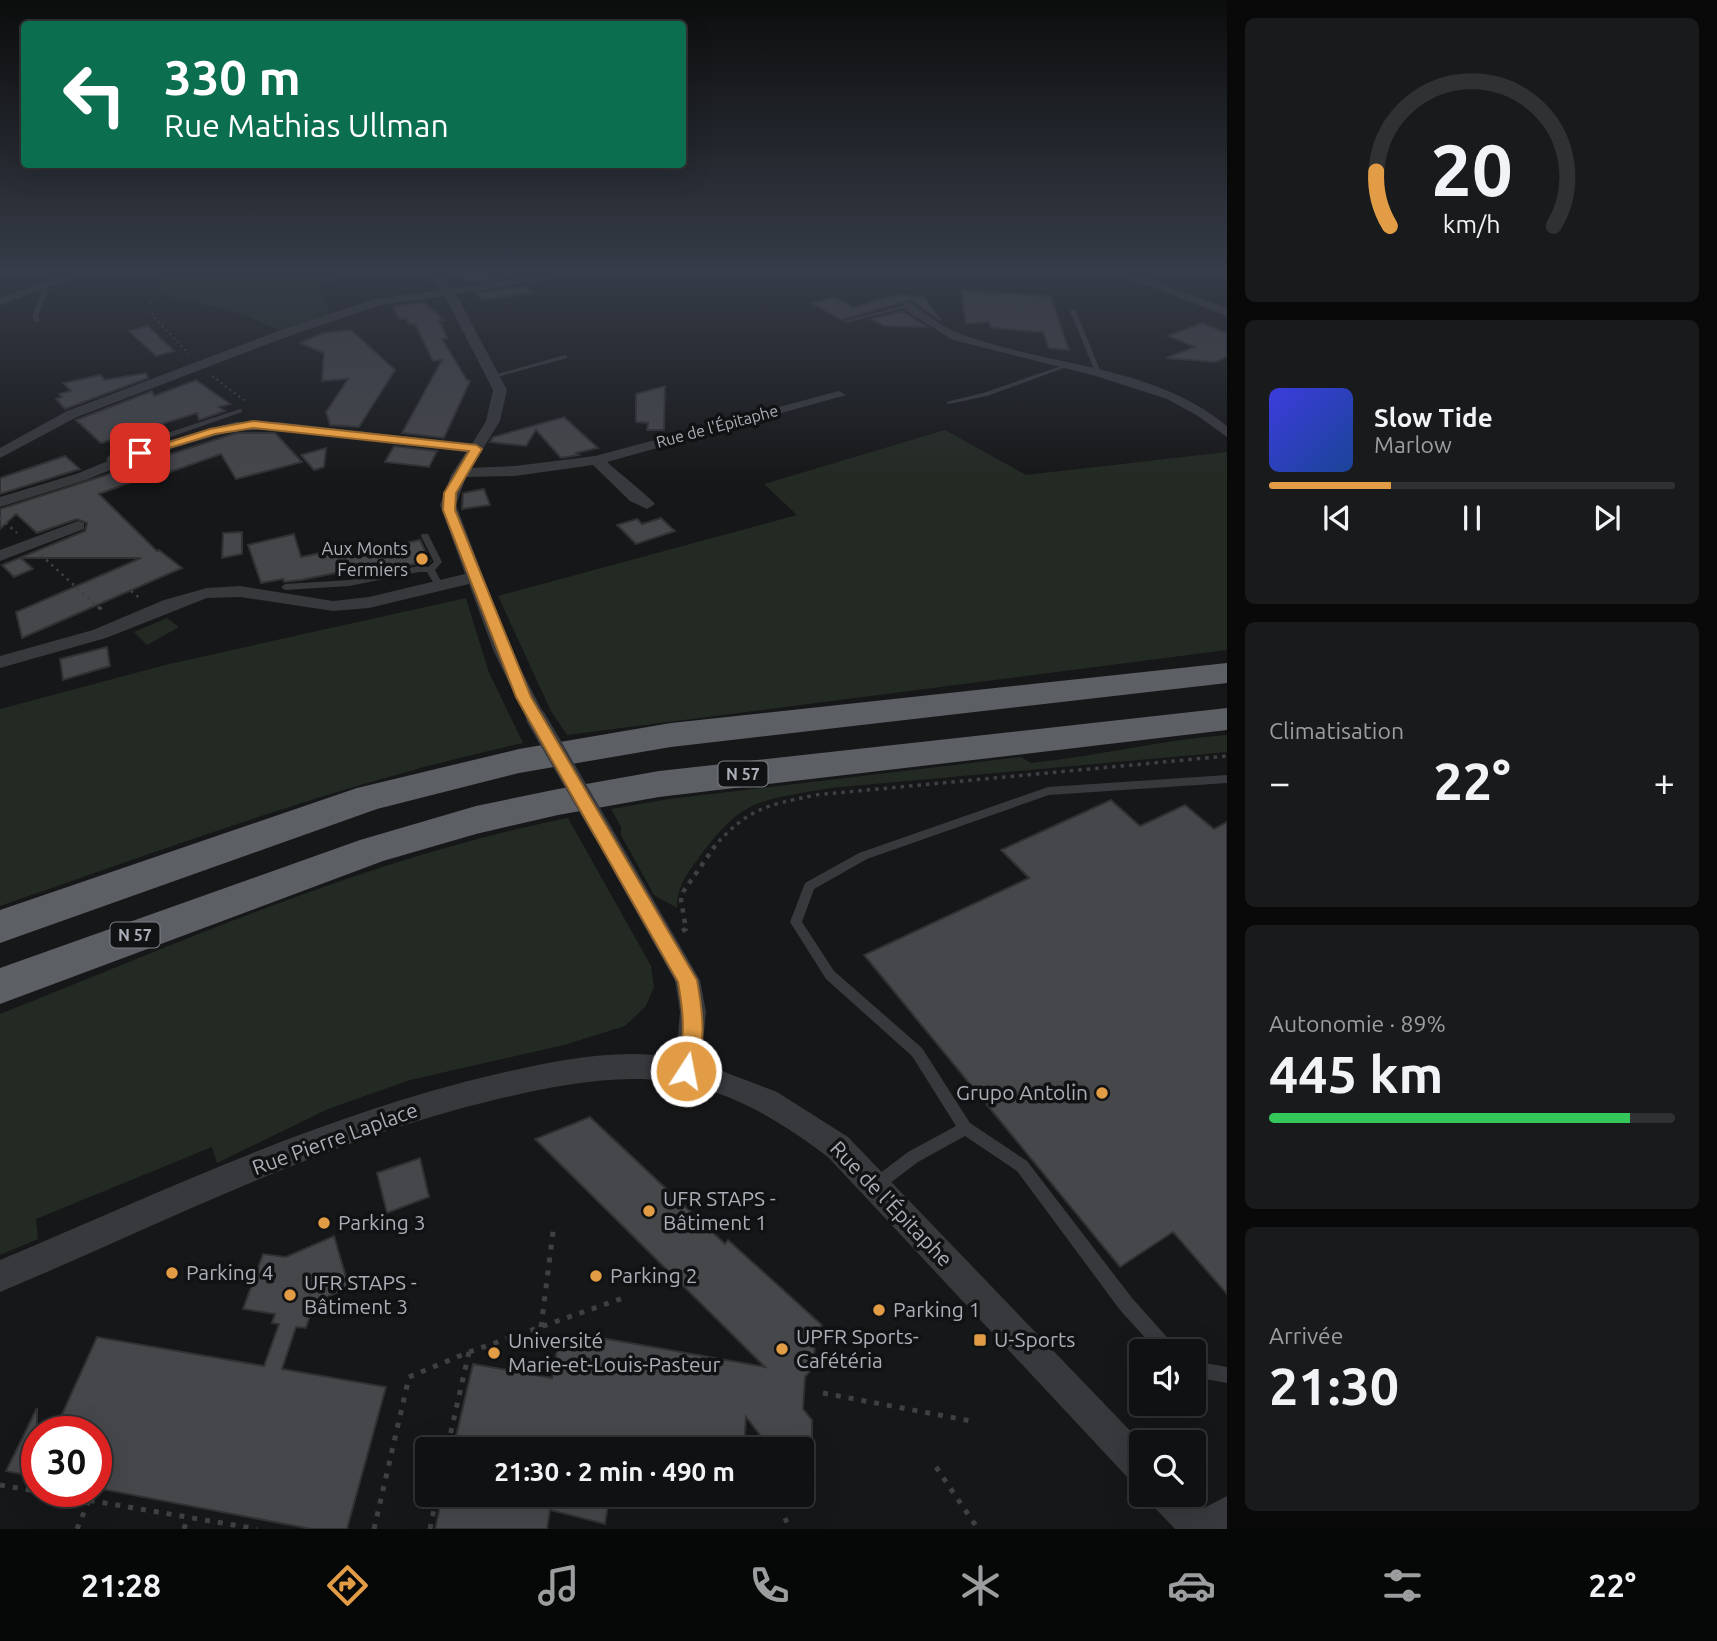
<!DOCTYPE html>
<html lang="fr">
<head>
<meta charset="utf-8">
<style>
  :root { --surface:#101112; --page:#191a1b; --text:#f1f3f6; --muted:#9c9d9f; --line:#303132; --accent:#e29c45 }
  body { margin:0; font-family:Ubuntu,sans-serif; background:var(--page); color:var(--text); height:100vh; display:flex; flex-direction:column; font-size:26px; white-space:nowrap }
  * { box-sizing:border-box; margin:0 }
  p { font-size:23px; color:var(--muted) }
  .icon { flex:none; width:38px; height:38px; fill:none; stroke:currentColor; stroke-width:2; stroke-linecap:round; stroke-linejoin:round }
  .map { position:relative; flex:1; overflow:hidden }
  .panel { display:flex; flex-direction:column; gap:18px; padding:18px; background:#09090a; width:490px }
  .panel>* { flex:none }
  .banner { position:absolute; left:21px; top:21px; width:665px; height:147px; border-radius:7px; box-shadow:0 7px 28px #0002,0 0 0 2px var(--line); background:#0b6e4f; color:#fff; overflow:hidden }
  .fabs { position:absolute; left:1129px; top:1339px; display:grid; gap:14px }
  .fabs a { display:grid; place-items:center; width:77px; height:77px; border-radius:7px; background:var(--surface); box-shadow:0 7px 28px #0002,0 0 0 2px var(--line); font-size:35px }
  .speed { position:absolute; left:21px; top:1416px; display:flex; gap:14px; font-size:35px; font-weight:700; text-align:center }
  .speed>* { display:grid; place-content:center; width:91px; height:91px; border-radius:50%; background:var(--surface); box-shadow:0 7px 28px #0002,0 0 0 2px var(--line); line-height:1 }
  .speed .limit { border:10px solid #d22; background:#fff; color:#111 }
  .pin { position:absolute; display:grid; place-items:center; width:60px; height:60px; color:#fff; margin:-30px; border-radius:14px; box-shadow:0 4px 10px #0006 }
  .me { position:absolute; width:77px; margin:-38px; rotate:11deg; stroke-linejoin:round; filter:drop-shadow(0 0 5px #0008) }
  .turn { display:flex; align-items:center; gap:24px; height:147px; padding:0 28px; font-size:32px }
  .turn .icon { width:91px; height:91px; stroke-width:2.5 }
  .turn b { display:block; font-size:49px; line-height:60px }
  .big { font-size:52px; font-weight:700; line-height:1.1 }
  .panel .card { flex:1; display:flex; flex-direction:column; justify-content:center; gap:10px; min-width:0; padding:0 24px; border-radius:10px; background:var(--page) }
  .panel .dial { align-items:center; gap:0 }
  .dial svg { height:182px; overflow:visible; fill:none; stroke:var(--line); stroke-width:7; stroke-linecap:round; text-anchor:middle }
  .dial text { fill:var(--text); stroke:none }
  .song { display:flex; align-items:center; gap:21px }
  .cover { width:84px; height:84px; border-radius:10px; background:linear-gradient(135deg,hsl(240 70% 55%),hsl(220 70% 35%)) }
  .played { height:7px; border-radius:4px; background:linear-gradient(90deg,var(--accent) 30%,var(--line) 30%) }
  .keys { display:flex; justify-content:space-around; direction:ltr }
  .heat { display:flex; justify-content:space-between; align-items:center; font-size:38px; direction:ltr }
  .charge { height:10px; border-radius:5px; background:linear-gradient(90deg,#34c759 89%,var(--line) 0) }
  .trip { position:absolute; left:415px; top:1437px; width:399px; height:70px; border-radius:7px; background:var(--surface); box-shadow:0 7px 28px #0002,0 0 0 2px var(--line); font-weight:700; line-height:70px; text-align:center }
  .menu { display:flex; height:112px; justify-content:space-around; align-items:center; background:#060707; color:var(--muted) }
  .menu .icon { width:49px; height:49px }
  .menu .current { color:var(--accent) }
  .menu b { font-size:32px; color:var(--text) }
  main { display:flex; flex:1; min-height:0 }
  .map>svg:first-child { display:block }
</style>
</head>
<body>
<main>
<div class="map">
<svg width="1227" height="1529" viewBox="0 0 1227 1529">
  <rect width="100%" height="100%" fill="#161718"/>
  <path fill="#232a23" d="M187 269H322L337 278 318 286 330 314 279 330 237 312 161 294 171 274Z
    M945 430 1026 475 1227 452V650L567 735 551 711 498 596 797 515 764 484Z
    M466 598 488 670 523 743C344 782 173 846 0 906V709L169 664Z
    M167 618 179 627 147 645 134 632Z
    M1227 735V752L830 788C759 801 743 797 698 859 686 875 677 887 677 908L654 895 621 835V827L611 809 669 799 1021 757 1031 763C1097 756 1161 740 1227 735Z
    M568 818 651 966 654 987 646 1006 625 1026 564 1045 410 1080 328 1109 217 1163 212 1147 36 1219 38 1239 0 1255V1014C186 940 370 857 568 818Z"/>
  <path fill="#46474b" stroke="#313134" stroke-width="2" d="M456 269H513L518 276 468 283Z
    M526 286 531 293 482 300 476 293Z
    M961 290 1050 296 1069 350 1049 348 1043 332 991 328 989 322 966 324Z
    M896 295 924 297 941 321 911 300 841 320 812 303 835 297 853 307Z
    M424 302 444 320H439L447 338 442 339 467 380 470 381 444 438 402 433 442 360 433 361 415 324H409L406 318 399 319 393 306Z
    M902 311 927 327 884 326 871 319Z
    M1202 323 1227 333V357L1215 362 1166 358 1195 347 1168 336Z
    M148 326 174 351 156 356 129 331Z
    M351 330 395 370 359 427 330 425 326 412 348 379 322 381 324 353 300 343 323 333Z
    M146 373 148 378 65 409 56 399 62 397 59 394 71 391 63 383 101 375 104 380Z
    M196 380 230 404 219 407 225 411 199 420 197 413 101 443 76 420 152 391 154 396Z
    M665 386 664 430H647L648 423 636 422V394Z
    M564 417 598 448 576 453 579 455 561 458 536 430 526 446 490 442 493 437Z
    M236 433H275L302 462 236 479 221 454 170 472 167 469 99 494 157 551 159 550 182 568 22 638 16 612 141 558H21L33 569 14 577 2 565 85 531 87 523 77 519 37 533 16 514 0 529V509Z
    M394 446 437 451 429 467 385 462Z
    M326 448 324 467 314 470 301 455Z
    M65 456 80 469 0 494V478Z
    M484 489 490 505 462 509 463 493Z
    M661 518 675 531 636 544 617 525 637 519 642 524Z
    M242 532V554L222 558 223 533Z
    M294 534 301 557 340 549 343 556 420 540 430 561 349 577 346 571 301 580 284 582 283 579 261 583 248 545Z
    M107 647 110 666 63 680 60 659Z
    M1111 800 1140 826 1185 805 1214 829 1227 822V1294L1173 1232 1120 1267 864 955 1029 878 1001 850Z
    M590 1117 725 1244 728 1240 822 1325 815 1333 814 1366 805 1377 803 1409 812 1420V1449H771L746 1417 744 1449H453L473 1364 552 1378 559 1339 578 1342 579 1334 765 1367 535 1139Z
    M420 1158 429 1197 387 1213 377 1173Z
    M334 1236 349 1287 314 1303 306 1328 296 1327 282 1369 386 1387 347 1529H311L96 1488V1432H54L97 1337 264 1366 279 1324 272 1323 275 1314 243 1309 263 1254 286 1257Z
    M37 1408V1477L6 1471Z
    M443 1494H610L605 1524 550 1510 547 1529H435Z"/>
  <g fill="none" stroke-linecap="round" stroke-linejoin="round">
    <path stroke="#3e4044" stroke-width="2" stroke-dasharray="2 3.5" stroke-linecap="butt" d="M155 269 167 276 151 303 153 316 189 354
      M0 271 8 269
      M212 376 245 401"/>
    <path stroke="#3e4044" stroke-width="2.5" stroke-dasharray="2.5 4.5" stroke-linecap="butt" d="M0 518 17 533
      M41 555 100 609
      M131 591 141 599"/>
    <path stroke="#3e4044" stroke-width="3.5" stroke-dasharray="3.5 5" stroke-linecap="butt" d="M99 607 105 613
      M713 848C748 808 765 806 815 795L1227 756"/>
    <path stroke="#3e4044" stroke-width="4.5" stroke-dasharray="4.5 6" stroke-linecap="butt" d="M682 931 686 929 681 900 683 892 715 846"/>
    <path stroke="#3e4044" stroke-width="5" stroke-dasharray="5 8" stroke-linecap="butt" d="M541 1327 554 1224
      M469 1352 626 1297
      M823 1393 971 1421
      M936 1467 978 1529
      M0 1485 257 1529
      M785 1518 790 1529
      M77 1529 89 1500
      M184 1529 188 1517
      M374 1529 409 1377 469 1352 447 1449
      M430 1529 437 1494"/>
    <path fill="#38393d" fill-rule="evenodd" d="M1095 269H1108L1123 273 1120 275Z
      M47 283 50 285 38 317 40 321 35 322 32 317 44 285Z
      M907 304 910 306 909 307 846 323 843 321Z
      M1073 309 1076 311 1101 372 1100 373 1095 372 1070 311Z
      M565 355 567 356V358L493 378 490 376Z
      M1067 364 1072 365 987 396 949 404 946 402 983 393Z
      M240 409 242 410V412L119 455 114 459 117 463 116 465H110L106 459 113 451Z
      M422 534H428L442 562 435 570 443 585 442 587H436L427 572H419L349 586 285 590 281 587 285 584 349 580 419 566 428 567 434 562 421 536Z
      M1227 775V783L1049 795 867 859 814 889 802 922 834 971 922 1048 970 1123 1027 1161 1132 1298 1174 1345 1176 1351H1157L1120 1310 1017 1171 965 1136 918 1162 881 1190 876 1192 871 1190 869 1185 871 1180 908 1152 956 1126 912 1056 826 979 790 922 805 883 859 853 1048 787Z
      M1194 1361 1227 1367V1383L1194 1377Z"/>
    <path fill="#38393d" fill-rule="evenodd" d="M82 269H99L0 305V297Z
      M420 269H432L452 288 584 269H614L456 294 507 390 500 421 471 468 515 466 595 456 839 391 846 395 607 462C621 475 643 491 655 504L647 509 630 501 593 465 515 476 466 477 456 505 512 652 546 718 543 723H529L526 718 494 652 469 584 369 608 333 611 240 597 207 598 106 638 0 668V656L93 630 164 600 207 588 240 586 333 601 369 597 465 574 440 505 451 475 466 452 278 430H236L145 456 86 480 0 507V497L76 474 135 450 235 422H278L472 444 486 421 493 390 445 296 381 305 289 336 77 417 0 458V448L67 411 281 330 375 299 440 290Z
      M1104 269H1121L1227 308V316Z
      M1215 269H1227V274Z
      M903 303H911C927 314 943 328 961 334 1049 367 1152 364 1227 426V437L1198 416 1167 399 1096 376 953 340 903 309Z
      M78 521 84 523V529L0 561V550Z
      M602 823 610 825 700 980 706 1012 701 1063 777 1092 848 1137 1141 1442V1484L1129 1479 828 1157C780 1121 728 1088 667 1081 609 1074 550 1087 494 1100 321 1141 163 1224 0 1292V1260C163 1191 324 1114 497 1074 554 1061 617 1047 676 1058L680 1012 675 981 591 831 594 825Z
      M1150 1494H1192L1204 1508 1227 1496V1529H1175L1154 1507Z"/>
    <path fill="#5c5f64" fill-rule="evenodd" d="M1227 663V683L671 747 519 773 377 809 0 943V910L357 788 519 749 671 723Z
      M1227 708V730L659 797 558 815 476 834 383 861 0 1004V968L360 840 476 806 558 789 659 771Z"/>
    <path stroke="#38393d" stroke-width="20" d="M536 718 602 831"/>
  </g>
  <linearGradient id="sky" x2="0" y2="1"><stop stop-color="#0c0d0d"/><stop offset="0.56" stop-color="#363c48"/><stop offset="1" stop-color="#363c48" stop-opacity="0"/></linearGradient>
  <rect width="1227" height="483" fill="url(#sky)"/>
  <path fill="#e29c45" stroke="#93652d" stroke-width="2" d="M253 421 476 445 482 449 456 493 455 510 531 697 697 980C703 1012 707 1047 693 1078L686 1081 679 1078C674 1068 680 1061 681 1050 685 1027 682 1005 678 982L516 697 443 510 444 493 469 451 253 428 215 434 140 457 135 453 210 429Z"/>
  <g fill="#e29c45" stroke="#111213" stroke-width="2.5">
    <circle cx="422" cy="559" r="7"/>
    <circle cx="1102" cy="1093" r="7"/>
    <circle cx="649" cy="1211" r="7"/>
    <circle cx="324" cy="1223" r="7"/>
    <circle cx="172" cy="1273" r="7"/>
    <circle cx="596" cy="1276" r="7"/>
    <circle cx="290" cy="1295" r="7"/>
    <circle cx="879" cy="1310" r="7"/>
    <rect x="973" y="1333" width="14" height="14" rx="3.5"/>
    <circle cx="782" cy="1349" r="7"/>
    <circle cx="494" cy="1353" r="7"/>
  </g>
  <g text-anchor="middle" stroke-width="7" stroke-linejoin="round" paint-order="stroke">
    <g font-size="16" fill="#aaafb7" stroke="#111213">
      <text transform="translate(717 426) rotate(-15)" y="6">Rue de l'Épitaphe</text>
    </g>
    <g fill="#111213" stroke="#7c8086" stroke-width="2">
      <rect x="718.5" y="761.5" width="49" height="25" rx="5"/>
      <rect x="110.5" y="922.5" width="49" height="25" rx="5"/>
    </g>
    <g font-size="16" font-weight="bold" fill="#aaafb7">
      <text x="743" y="780">N 57</text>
      <text x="135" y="941">N 57</text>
    </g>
    <g font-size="18" fill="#aaafb7" stroke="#111213" text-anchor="end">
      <text x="408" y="555">Aux Monts<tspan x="408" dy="21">Fermiers</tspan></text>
    </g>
    <g font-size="21" fill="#aaafb7" stroke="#111213" text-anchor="start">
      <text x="1088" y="1100" text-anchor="end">Grupo Antolin</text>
      <text x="663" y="1206">UFR STAPS -<tspan x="663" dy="24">Bâtiment 1</tspan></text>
      <text x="338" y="1230">Parking 3</text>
      <text x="186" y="1280">Parking 4</text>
      <text x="610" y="1283">Parking 2</text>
      <text x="304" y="1290">UFR STAPS -<tspan x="304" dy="24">Bâtiment 3</tspan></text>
      <text x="893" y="1317">Parking 1</text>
      <text x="796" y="1344">UPFR Sports-<tspan x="796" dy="24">Cafétéria</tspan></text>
      <text x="994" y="1347">U-Sports</text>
      <text x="508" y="1348">Université<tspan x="508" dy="24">Marie-et-Louis-Pasteur</tspan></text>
    </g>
    <g font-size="21" fill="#aaafb7" stroke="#111213">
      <text transform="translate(335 1139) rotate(-20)" y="7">Rue Pierre Laplace</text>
      <text transform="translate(891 1204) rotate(46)" y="7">Rue de l'Épitaphe</text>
    </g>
  </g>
</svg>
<div class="fabs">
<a><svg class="icon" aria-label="sound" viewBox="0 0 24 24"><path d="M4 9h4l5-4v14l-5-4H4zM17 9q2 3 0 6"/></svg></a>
<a><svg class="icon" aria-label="search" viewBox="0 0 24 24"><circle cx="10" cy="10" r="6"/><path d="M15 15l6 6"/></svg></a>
</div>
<div class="speed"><div class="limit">30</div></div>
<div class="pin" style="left:140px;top:453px;background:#d93025"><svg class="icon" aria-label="arrive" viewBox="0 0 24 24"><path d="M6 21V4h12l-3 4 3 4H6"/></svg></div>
<svg class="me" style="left:686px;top:1071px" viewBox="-20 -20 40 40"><circle r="17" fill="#e29c45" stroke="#fff" stroke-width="3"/><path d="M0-11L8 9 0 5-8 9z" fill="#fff"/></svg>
<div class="trip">21:30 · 2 min · 490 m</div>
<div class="banner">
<div class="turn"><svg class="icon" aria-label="left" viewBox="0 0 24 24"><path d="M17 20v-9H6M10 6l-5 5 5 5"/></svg><div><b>330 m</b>Rue Mathias Ullman</div></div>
</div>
</div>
<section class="panel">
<div class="card dial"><svg viewBox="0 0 100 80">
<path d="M14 69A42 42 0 1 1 86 69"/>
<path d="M14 69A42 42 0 0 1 8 45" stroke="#e29c45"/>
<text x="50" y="56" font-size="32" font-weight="700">20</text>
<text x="50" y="72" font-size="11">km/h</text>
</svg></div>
<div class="card">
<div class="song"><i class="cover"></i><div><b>Slow Tide</b><p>Marlow</p></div></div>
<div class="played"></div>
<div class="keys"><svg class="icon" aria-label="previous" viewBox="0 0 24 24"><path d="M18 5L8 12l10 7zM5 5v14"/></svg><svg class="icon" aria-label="pause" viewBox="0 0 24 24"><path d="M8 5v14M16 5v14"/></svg><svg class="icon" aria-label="next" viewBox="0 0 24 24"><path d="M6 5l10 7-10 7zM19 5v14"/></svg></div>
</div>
<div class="card"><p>Climatisation</p>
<div class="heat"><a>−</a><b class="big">22°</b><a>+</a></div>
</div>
<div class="card"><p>Autonomie · 89%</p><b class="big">445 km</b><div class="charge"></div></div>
<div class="card"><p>Arrivée</p><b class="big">21:30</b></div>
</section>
</main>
<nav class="menu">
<b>21:28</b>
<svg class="icon current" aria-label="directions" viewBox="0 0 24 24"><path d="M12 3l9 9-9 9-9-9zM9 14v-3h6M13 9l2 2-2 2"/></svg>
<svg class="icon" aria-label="music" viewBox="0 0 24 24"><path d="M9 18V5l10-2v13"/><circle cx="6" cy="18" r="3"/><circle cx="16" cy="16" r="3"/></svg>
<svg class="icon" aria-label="phone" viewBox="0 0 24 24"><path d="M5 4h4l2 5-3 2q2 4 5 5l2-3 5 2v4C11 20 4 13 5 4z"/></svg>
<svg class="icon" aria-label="climate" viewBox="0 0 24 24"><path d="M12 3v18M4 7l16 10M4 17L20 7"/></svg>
<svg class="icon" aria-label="car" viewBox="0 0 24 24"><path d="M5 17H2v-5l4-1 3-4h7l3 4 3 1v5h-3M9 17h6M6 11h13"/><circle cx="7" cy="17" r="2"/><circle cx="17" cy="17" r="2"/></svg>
<svg class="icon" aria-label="filters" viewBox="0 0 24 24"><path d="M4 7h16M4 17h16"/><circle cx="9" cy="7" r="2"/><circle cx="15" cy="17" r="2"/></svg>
<b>22°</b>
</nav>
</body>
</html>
